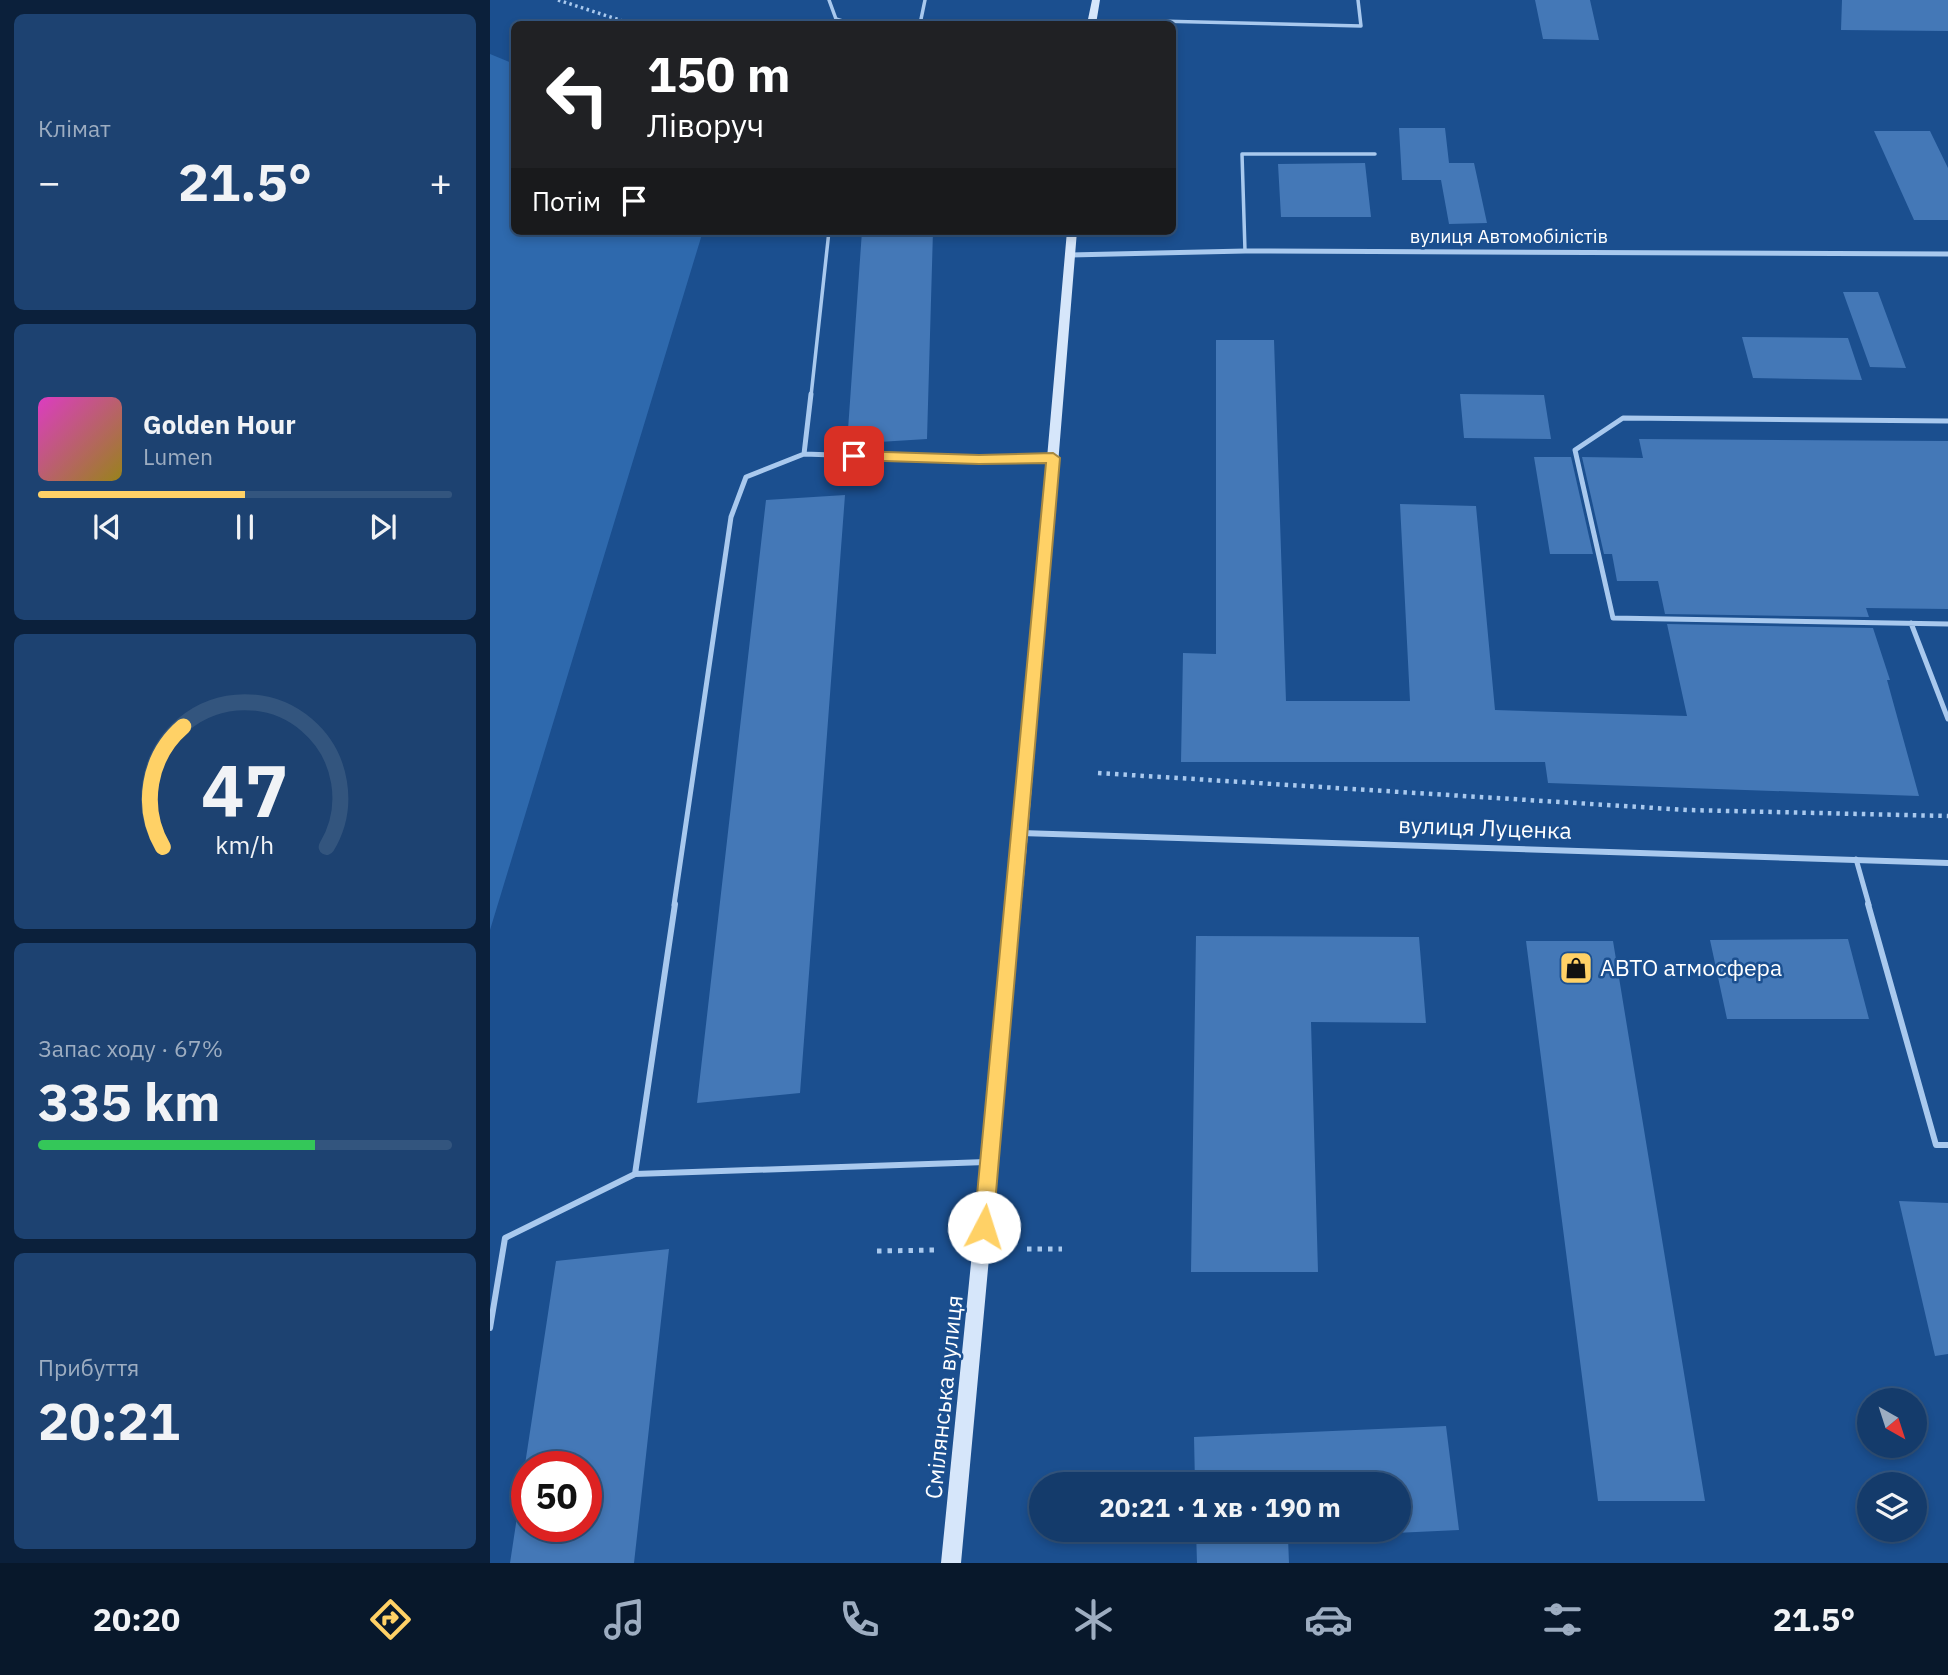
<!DOCTYPE html>
<html lang="uk">
<head>
<meta charset="utf-8">
<style>
  :root { --surface:#143b6b; --page:#1d4271; --text:#f1f3f6; --muted:#9dadc1; --line:#33557e; --accent:#ffd166 }
  body { margin:0; font-family:"IBM Plex Sans",sans-serif; background:var(--page); color:var(--text); height:100vh; display:flex; flex-direction:column; font-size:26px; white-space:nowrap }
  * { box-sizing:border-box; margin:0 }
  p { font-size:23px; color:var(--muted) }
  .icon { flex:none; width:38px; height:38px; fill:none; stroke:currentColor; stroke-width:2; stroke-linecap:round; stroke-linejoin:round }
  .map { position:relative; flex:1; overflow:hidden }
  .drawer { display:flex; flex-direction:column; gap:14px; padding:14px; background:#0b203b; width:490px }
  .drawer>* { flex:none }
  .hud { position:absolute; left:21px; top:21px; width:665px; height:214px; border-radius:10px; box-shadow:0 4px 10px #0003,0 0 0 2px var(--line); background:#202124; color:#fff; overflow:hidden }
  .needle { width:46px; rotate:141deg }
  .fabs { position:absolute; left:1367px; top:1388px; display:grid; gap:14px }
  .fabs a { display:grid; place-items:center; width:70px; height:70px; border-radius:50%; background:var(--surface); box-shadow:0 4px 10px #0003,0 0 0 2px var(--line); font-size:35px }
  .speed { position:absolute; left:21px; top:1451px; display:flex; gap:14px; font-size:35px; font-weight:700; text-align:center }
  .speed>* { display:grid; place-content:center; width:91px; height:91px; border-radius:50%; background:var(--surface); box-shadow:0 4px 10px #0003,0 0 0 2px var(--line); line-height:1 }
  .speed .limit { border:10px solid #d22; background:#fff; color:#111 }
  .pin { position:absolute; display:grid; place-items:center; width:60px; height:60px; color:#fff; margin:-30px; border-radius:14px; box-shadow:0 4px 10px #0006 }
  .me { position:absolute; width:77px; margin:-38px; rotate:5deg; stroke-linejoin:round; filter:drop-shadow(0 0 5px #0008) }
  .turn { display:flex; align-items:center; gap:24px; height:147px; padding:0 21px; font-size:32px }
  .turn .icon { width:91px; height:91px; stroke-width:2.5 }
  .turn b { display:block; font-size:49px; line-height:60px }
  .then { display:flex; align-items:center; height:66px; padding:0 21px; background:#0003; gap:14px; font-size:26px }
  .big { font-size:52px; font-weight:800; line-height:1.1 }
  .drawer .card { flex:1; display:flex; flex-direction:column; justify-content:center; gap:10px; min-width:0; padding:0 24px; border-radius:10px; background:var(--page) }
  .drawer .dial { align-items:center; gap:0 }
  .dial svg { height:182px; overflow:visible; fill:none; stroke:var(--line); stroke-width:7; stroke-linecap:round; text-anchor:middle }
  .dial text { fill:var(--text); stroke:none }
  .song { display:flex; align-items:center; gap:21px }
  .cover { width:84px; height:84px; border-radius:10px; background:linear-gradient(135deg,hsl(310 70% 55%),hsl(50 70% 35%)) }
  .played { height:7px; border-radius:4px; background:linear-gradient(90deg,var(--accent) 50%,var(--line) 50%) }
  .keys { display:flex; justify-content:space-around; direction:ltr }
  .heat { display:flex; justify-content:space-between; align-items:center; font-size:38px; direction:ltr }
  .charge { height:10px; border-radius:5px; background:linear-gradient(90deg,#34c759 67%,var(--line) 0) }
  .trip { position:absolute; left:539px; top:1472px; width:382px; height:70px; border-radius:35px; background:var(--surface); box-shadow:0 4px 10px #0003,0 0 0 2px var(--line); font-weight:800; line-height:70px; text-align:center }
  .menu { display:flex; height:112px; justify-content:space-around; align-items:center; background:#08182b; color:var(--muted) }
  .menu .icon { width:49px; height:49px }
  .menu .on { color:var(--accent) }
  .menu b { font-size:32px; color:var(--text) }
  main { display:flex; flex:1; min-height:0 }
  .map>svg:first-child { display:block }
</style>
</head>
<body>
<main>
<section class="drawer">
<div class="card"><p>Клімат</p>
<div class="heat"><a>−</a><b class="big">21.5°</b><a>+</a></div>
</div>
<div class="card">
<div class="song"><i class="cover"></i><div><b>Golden Hour</b><p>Lumen</p></div></div>
<div class="played"></div>
<div class="keys"><svg class="icon" aria-label="previous" viewBox="0 0 24 24"><path d="M18 5L8 12l10 7zM5 5v14"/></svg><svg class="icon" aria-label="pause" viewBox="0 0 24 24"><path d="M8 5v14M16 5v14"/></svg><svg class="icon" aria-label="next" viewBox="0 0 24 24"><path d="M6 5l10 7-10 7zM19 5v14"/></svg></div>
</div>
<div class="card dial"><svg viewBox="0 0 100 80">
<path d="M14 69A42 42 0 1 1 86 69"/>
<path d="M14 69A42 42 0 0 1 23 16" stroke="#ffd166"/>
<text x="50" y="56" font-size="32" font-weight="700">47</text>
<text x="50" y="72" font-size="11">km/h</text>
</svg></div>
<div class="card"><p>Запас ходу · 67%</p><b class="big">335 km</b><div class="charge"></div></div>
<div class="card"><p>Прибуття</p><b class="big">20:21</b></div>
</section>
<div class="map">
<svg width="1458" height="1563" viewBox="0 0 1458 1563">
  <rect width="100%" height="100%" fill="#1b4f8f"/>
  <path fill="#2e69ad" d="M0 54 24 64V231H213L0 930Z"/>
  <path fill="#4478b7" fill-rule="evenodd" d="M1045 0H1100L1109 40 1053 39Z
    M1352 0H1458V31L1351 30Z
    M909 128H955L959 163H984L997 223 959 224 951 180H912Z
    M1384 131H1440L1458 168V220H1424Z
    M875 163 881 217H791L788 164Z
    M372 231H443L437 439 357 444Z
    M1353 292H1388L1416 368 1380 367Z
    M1252 337 1358 338 1372 380 1263 378Z
    M726 340H784L796 701H920L910 504 986 506 1005 710 1197 716 1177 624 1383 628 1400 680H1397L1429 796 1058 783 1055 762H691L693 653 726 654Z
    M970 394 1054 395 1061 439 974 438Z
    M1149 439 1458 441V609L1376 608 1379 617 1175 614 1168 581H1127L1122 554H1114L1092 457 1153 458Z
    M1044 457H1081L1103 554H1060Z
    M355 495 310 1093 207 1103 276 500Z
    M706 936 929 937 936 1023 821 1022 828 1272H701Z
    M1358 939 1379 1019H1237L1220 940Z
    M1036 941H1123L1215 1501H1108Z
    M1409 1201 1458 1203V1354L1445 1356Z
    M179 1249 144 1563H20L66 1261ZM37 1466H96V1526H37Z
    M956 1426 969 1530 798 1538 799 1563H707L706 1530H908V1484H705L704 1437Z"/>
  <g fill="none" stroke-linecap="round" stroke-linejoin="round">
    <path stroke="#a9c9ee" stroke-width="3.5" stroke-dasharray="2.5 3.5" stroke-linecap="butt" d="M68 0 142 24"/>
    <path stroke="#a9c9ee" stroke-width="4.5" stroke-dasharray="3.5 5" stroke-linecap="butt" d="M608 773 1197 810 1458 816"/>
    <path stroke="#a9c9ee" stroke-width="5" stroke-dasharray="4.5 6" stroke-linecap="butt" d="M537 1249H572
      M387 1251 445 1250"/>
    <path stroke="#a9c9ee" stroke-width="3.5" d="M339 0 346 19 362 24
      M430 24 435 0
      M604 24 667 21 871 26 868 0
      M755 251 752 154H885
      M321 396 339 231"/>
    <path stroke="#a9c9ee" stroke-width="5" d="M1458 421 1133 418 1085 450 1123 618 1458 624
      M314 454 490 460 563 458
      M1421 623 1458 719
      M1366 859 1379 905
      M184 905 241 517 256 477 314 454 321 394"/>
    <path stroke="#a9c9ee" stroke-width="6" d="M185 904 145 1174 496 1162
      M1378 904 1446 1145H1458
      M0 1328 15 1238 145 1174"/>
    <path stroke="#a9c9ee" stroke-width="5" d="M580 255 755 251 1458 254"/>
    <path stroke="#a9c9ee" stroke-width="6" d="M531 833 1458 863"/>
    <path fill="#d6e6fa" fill-rule="evenodd" d="M602 0H610L606 24H597Z
      M577 231H587L538 833 471 1563H451L524 833Z"/>
  </g>
  <path fill="#ffd166" stroke="#a68842" stroke-width="2" d="M364 451 489 455 563 453 570 458 503 1227 500 1234 494 1237 487 1234 484 1227 556 463 489 464 364 460 358 456Z"/>
  <defs>
    <symbol id="shop-square" viewBox="-11 -11 22 22"><rect x="-9" y="-9" width="18" height="18" rx="4" fill="#ffd166" stroke="#1b4f8f"/><path d="M-5-2.5h2.3a2.7 3.5 0 0 1 5.4 0H5L5.5 6h-11ZM-1.5-2.5h3a1.5 2.3 0 0 0-3 0Z" fill="#111"/></symbol>
  </defs>
  <g fill-rule="evenodd">
    <use href="#shop-square" x="1067" y="949" width="38" height="38"/>
  </g>
  <g text-anchor="middle" stroke-width="5" stroke-linejoin="round" paint-order="stroke">
    <g font-size="19" fill="#fff" stroke="#1b4f8f">
      <text x="1019" y="243">вулиця Автомобілістів</text>
    </g>
    <g font-size="23" fill="#fff" stroke="#1b4f8f">
      <text transform="translate(995 828) rotate(2)" y="8">вулиця Луценка</text>
      <text transform="translate(454 1397) rotate(-84)" y="8">Смілянська вулиця</text>
    </g>
    <g font-size="23" fill="#fff" stroke="#1b4f8f" text-anchor="start">
      <text x="1110" y="976">АВТО атмосфера</text>
    </g>
  </g>
</svg>
<div class="fabs">
<a><svg class="needle" viewBox="-14 -14 28 28"><path d="M0-13l5 13h-10z" fill="#e53935"/><path d="M0 13l5-13h-10z" fill="#9dadc1"/></svg></a>
<a><svg class="icon" aria-label="layers" viewBox="0 0 24 24"><path d="M12 4l9 5-9 5-9-5zM3 14l9 5 9-5"/></svg></a>
</div>
<div class="speed"><div class="limit">50</div></div>
<div class="pin" style="left:364px;top:456px;background:#d93025"><svg class="icon" aria-label="arrive" viewBox="0 0 24 24"><path d="M6 21V4h12l-3 4 3 4H6"/></svg></div>
<svg class="me" style="left:494px;top:1227px" viewBox="-20 -20 40 40"><circle r="19" fill="#fff"/><path d="M0-13L10 11 0 6-10 11z" fill="#ffd166"/></svg>
<div class="trip">20:21 · 1 хв · 190 m</div>
<div class="hud">
<div class="turn"><svg class="icon" aria-label="left" viewBox="0 0 24 24"><path d="M17 20v-9H6M10 6l-5 5 5 5"/></svg><div><b>150 m</b>Ліворуч</div></div>
<div class="then">Потім<svg class="icon" aria-label="arrive" viewBox="0 0 24 24"><path d="M6 21V4h12l-3 4 3 4H6"/></svg></div>
</div>
</div>
</main>
<nav class="menu">
<b>20:20</b>
<svg class="icon on" aria-label="directions" viewBox="0 0 24 24"><path d="M12 3l9 9-9 9-9-9zM9 14v-3h6M13 9l2 2-2 2"/></svg>
<svg class="icon" aria-label="music" viewBox="0 0 24 24"><path d="M9 18V5l10-2v13"/><circle cx="6" cy="18" r="3"/><circle cx="16" cy="16" r="3"/></svg>
<svg class="icon" aria-label="phone" viewBox="0 0 24 24"><path d="M5 4h4l2 5-3 2q2 4 5 5l2-3 5 2v4C11 20 4 13 5 4z"/></svg>
<svg class="icon" aria-label="climate" viewBox="0 0 24 24"><path d="M12 3v18M4 7l16 10M4 17L20 7"/></svg>
<svg class="icon" aria-label="car" viewBox="0 0 24 24"><path d="M5 17H2v-5l4-1 3-4h7l3 4 3 1v5h-3M9 17h6M6 11h13"/><circle cx="7" cy="17" r="2"/><circle cx="17" cy="17" r="2"/></svg>
<svg class="icon" aria-label="filters" viewBox="0 0 24 24"><path d="M4 7h16M4 17h16"/><circle cx="9" cy="7" r="2"/><circle cx="15" cy="17" r="2"/></svg>
<b>21.5°</b>
</nav>
</body>
</html>
